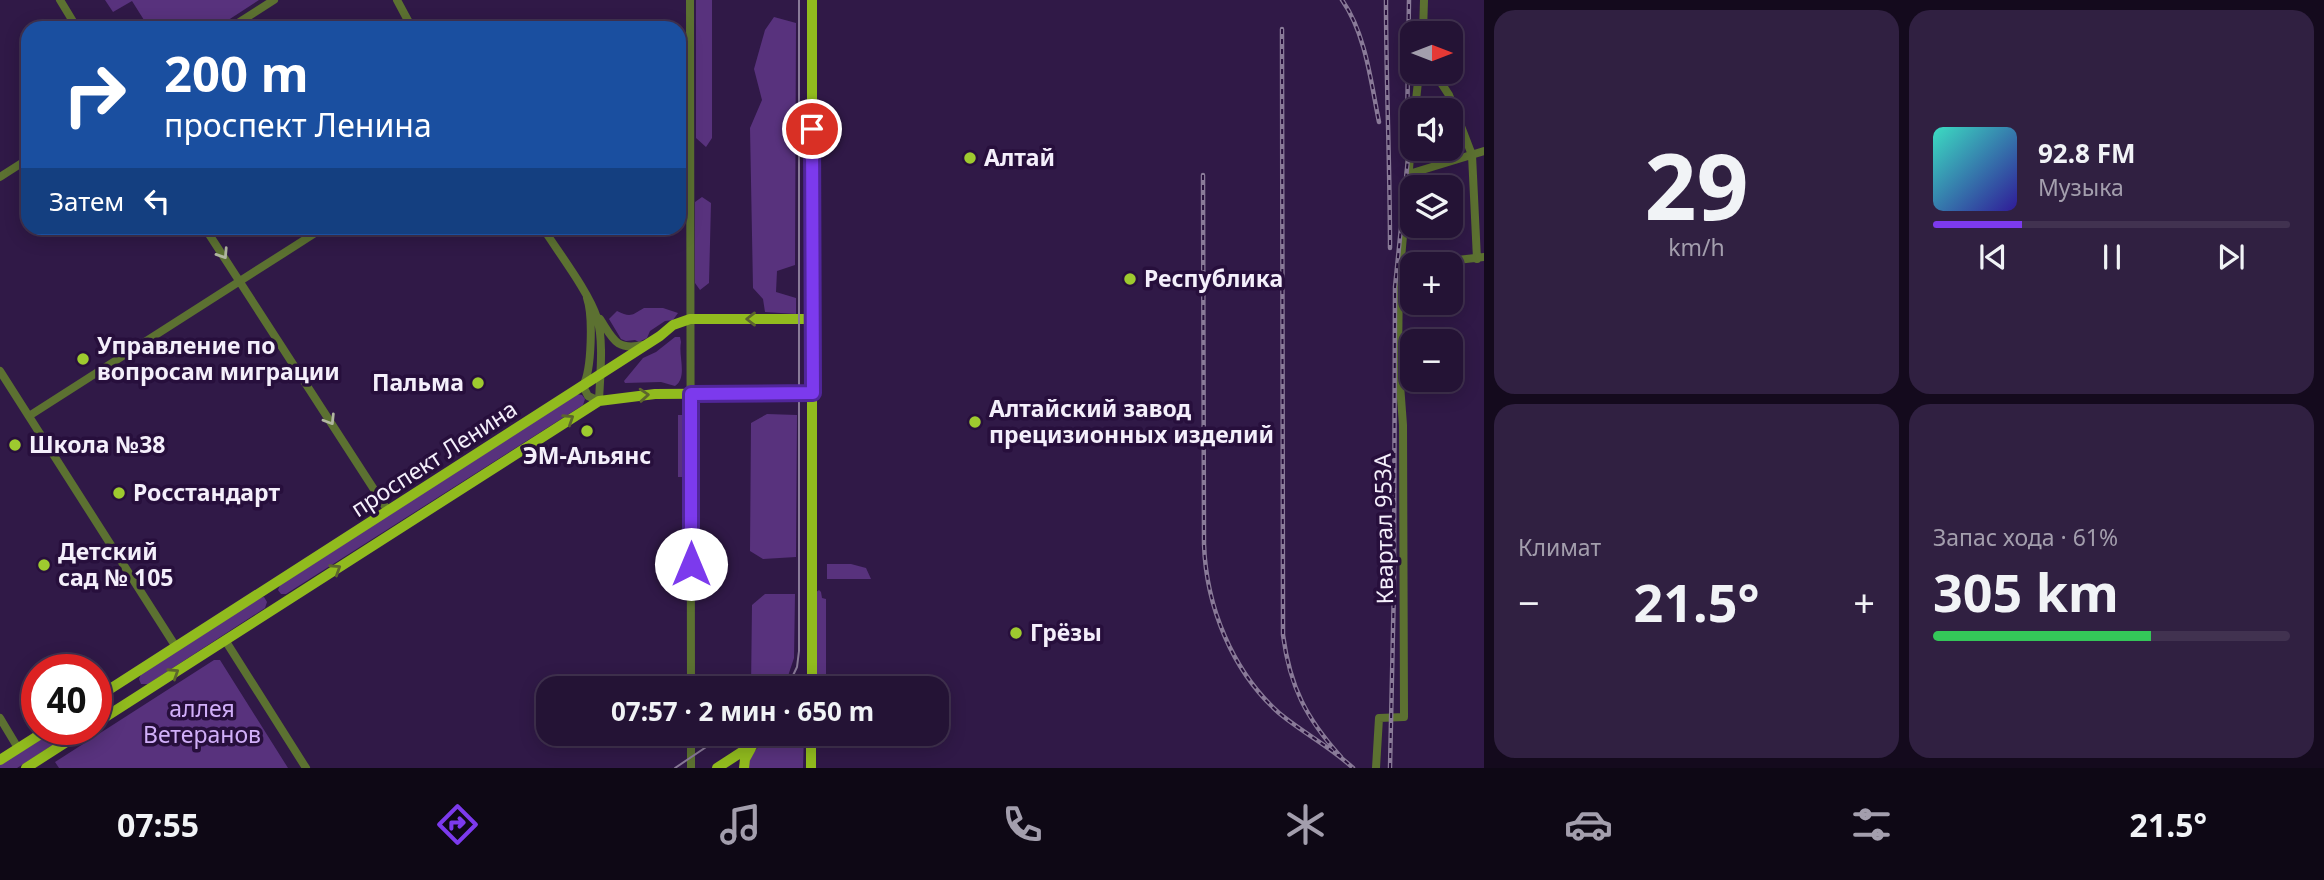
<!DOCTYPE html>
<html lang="ru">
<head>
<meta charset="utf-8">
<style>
  :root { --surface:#241335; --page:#302041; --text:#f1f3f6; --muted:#a39ead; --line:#413250; --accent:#7c3aed }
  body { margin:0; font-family:"Noto Sans",sans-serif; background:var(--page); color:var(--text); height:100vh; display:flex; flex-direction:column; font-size:26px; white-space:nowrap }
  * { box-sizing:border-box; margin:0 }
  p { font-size:23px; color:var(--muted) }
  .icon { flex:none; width:38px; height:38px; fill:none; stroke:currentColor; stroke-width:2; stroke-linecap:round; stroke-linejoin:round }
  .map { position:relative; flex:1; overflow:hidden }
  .side { display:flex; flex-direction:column; gap:10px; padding:10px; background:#140a1d; width:840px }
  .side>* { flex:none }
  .hud { position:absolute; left:21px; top:21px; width:665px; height:214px; border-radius:21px; box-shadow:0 4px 18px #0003,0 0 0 2px var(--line); background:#1a4fa0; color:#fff; overflow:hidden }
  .needle { width:46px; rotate:90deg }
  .fabs { position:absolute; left:1400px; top:21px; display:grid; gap:14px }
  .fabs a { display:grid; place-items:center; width:63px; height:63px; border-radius:14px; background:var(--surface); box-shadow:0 4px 18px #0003,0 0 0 2px var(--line); font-size:35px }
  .speed { position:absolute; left:21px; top:654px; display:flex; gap:14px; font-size:35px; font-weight:700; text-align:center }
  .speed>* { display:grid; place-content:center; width:91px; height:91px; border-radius:50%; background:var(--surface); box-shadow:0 4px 18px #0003,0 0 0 2px var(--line); line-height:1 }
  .speed .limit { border:10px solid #d22; background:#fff; color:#111 }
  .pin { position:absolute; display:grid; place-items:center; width:60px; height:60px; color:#fff; margin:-30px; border:4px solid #fff; border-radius:50%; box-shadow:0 2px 7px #0007 }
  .me { position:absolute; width:77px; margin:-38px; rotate:0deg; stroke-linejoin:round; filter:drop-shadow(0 0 5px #0008) }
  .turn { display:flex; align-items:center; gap:24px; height:147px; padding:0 28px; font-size:32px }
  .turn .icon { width:91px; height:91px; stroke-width:2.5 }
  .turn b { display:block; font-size:49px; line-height:60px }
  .then { display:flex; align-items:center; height:66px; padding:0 28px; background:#0003; gap:14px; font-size:26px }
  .big { font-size:52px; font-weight:700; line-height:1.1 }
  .side .card { flex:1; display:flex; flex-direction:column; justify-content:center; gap:10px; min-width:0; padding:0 24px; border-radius:21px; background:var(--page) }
  .side .dial { align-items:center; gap:0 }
  .dial b { font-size:91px; line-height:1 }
  .song { display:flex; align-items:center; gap:21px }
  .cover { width:84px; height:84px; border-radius:10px; background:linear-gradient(135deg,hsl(170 70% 55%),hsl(250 70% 35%)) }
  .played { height:7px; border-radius:4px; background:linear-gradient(90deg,var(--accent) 25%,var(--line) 25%) }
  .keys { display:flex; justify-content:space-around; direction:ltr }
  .heat { display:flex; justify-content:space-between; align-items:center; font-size:38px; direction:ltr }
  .charge { height:10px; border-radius:5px; background:linear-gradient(90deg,#34c759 61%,var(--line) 0) }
  .side .tiles { flex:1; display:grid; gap:10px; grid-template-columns:repeat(2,1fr) }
  .trip { position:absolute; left:536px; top:676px; width:413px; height:70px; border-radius:21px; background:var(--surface); box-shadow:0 4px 18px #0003,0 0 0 2px var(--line); font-weight:700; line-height:70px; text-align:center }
  .tabs { display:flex; height:112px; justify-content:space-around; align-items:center; background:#0e0815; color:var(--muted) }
  .tabs .icon { width:49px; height:49px }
  .tabs .selected { color:var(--accent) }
  .tabs b { font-size:32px; color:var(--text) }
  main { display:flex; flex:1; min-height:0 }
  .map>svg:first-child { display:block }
</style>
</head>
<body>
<main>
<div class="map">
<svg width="1484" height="768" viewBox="0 0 1484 768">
  <rect width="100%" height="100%" fill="#301947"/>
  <path fill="#58327d" d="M105 0H259L216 28H149L132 1 113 12Z
    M696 0H712V138L706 147 696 138Z
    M774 17 796 23 795 265 777 271 776 292 796 298V314L765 312 763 299 753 288 750 128 762 100 754 69 765 30Z
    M702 197 711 203 709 283 700 290 695 283V202Z
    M644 308H663L678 313 673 320 665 321 650 331 647 338 639 342 635 340 626 341 621 339 609 319 617 311C631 318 632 315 644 308Z
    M675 337H680L681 342C678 356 688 377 675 386L661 382 625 383 624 381 643 358 656 352Z
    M577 394 582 395 585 399 583 405 286 594H281L278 590 280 585Z
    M767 414 797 415 796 557 763 559 750 551 751 423Z
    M678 415H688L687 477H678Z
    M827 564H851L866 568 871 579H827Z
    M819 590 821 592 822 598 826 599V688H815V593Z
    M765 594H795L794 658 788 676 776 688H751L752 605Z
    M264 597 267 602 265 608 148 684H141L139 679 141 674 258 598Z
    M214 660H220L288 768H59L55 762Z
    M55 730H76L17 768H0V765Z
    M780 733H801L804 736 803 768H748C749 749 765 743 780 733Z"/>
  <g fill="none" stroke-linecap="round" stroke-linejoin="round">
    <path stroke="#5c7131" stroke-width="8" d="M60 0 77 28
      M397 0 412 28
      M690 0 691 688
      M230 28 274 0
      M1423 33 1424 0
      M1434 72 1449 95 1472 155 1477 259
      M1415 110 1419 72
      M1409 174 1484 151
      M0 177 28 159
      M205 228 388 511
      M543 228C558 252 589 292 597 318 604 340 600 377 599 401L588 396 583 386C592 370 593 315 587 298
      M1422 264 1484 257
      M1399 266 1412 265
      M600 319C613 339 616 351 643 345
      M0 371 176 647
      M29 416 323 228
      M225 640 306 768
      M0 718 18 748
      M691 768V733
      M1376 768 1379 718 1404 717 1403 425 1398 357 1399 281 1412 135"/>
    <path stroke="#91bb1e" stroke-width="10" d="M812 0V688
      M96 698 660 336 673 325 690 319H812
      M96 723 599 401 655 394 812 393
      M0 760 47 730
      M26 768 85 730
      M717 768 771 733
      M744 768 745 759 751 748
      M811 768V733"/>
    <path stroke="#897a98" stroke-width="2" d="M787 688 797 667 799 651V0
      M675 768 727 733"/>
    <defs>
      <path id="rail" d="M1342 0C1366 34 1371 83 1379 122
        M1386 0C1386 83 1390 165 1390 248
        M1282 29 1283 635C1290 687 1306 718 1341 757
        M1407 129 1409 0
        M1203 175 1204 544C1206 606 1232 671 1279 713 1303 733 1331 747 1353 768
        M1390 768 1394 585 1395 287 1412 119"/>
    </defs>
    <use href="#rail" stroke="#897a98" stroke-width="4.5"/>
    <use href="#rail" stroke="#270f3c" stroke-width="2" stroke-dasharray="5" stroke-linecap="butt"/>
  </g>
  <defs><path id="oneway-chevron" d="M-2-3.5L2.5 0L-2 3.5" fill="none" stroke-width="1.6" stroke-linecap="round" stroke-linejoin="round" transform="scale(1.75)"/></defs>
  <g stroke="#b0b6a0">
    <use href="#oneway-chevron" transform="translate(223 254) rotate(57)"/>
    <use href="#oneway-chevron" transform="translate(330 420) rotate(58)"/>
  </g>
  <g stroke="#5c652d">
    <use href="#oneway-chevron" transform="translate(751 319) rotate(180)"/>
    <use href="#oneway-chevron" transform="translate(644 395) rotate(-4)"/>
    <use href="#oneway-chevron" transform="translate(569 419) rotate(-33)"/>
    <use href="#oneway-chevron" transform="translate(336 569) rotate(-33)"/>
    <use href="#oneway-chevron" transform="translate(174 673) rotate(-33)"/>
  </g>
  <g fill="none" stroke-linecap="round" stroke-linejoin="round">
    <defs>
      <path id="route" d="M691 564V394L813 393 812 129"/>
    </defs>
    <use href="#route" stroke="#51269a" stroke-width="18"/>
    <use href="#route" stroke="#7c3aed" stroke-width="12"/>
  </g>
  <g fill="#9eca2f" stroke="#270f3c" stroke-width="2.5">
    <circle cx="970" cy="158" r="7"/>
    <circle cx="1130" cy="279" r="7"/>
    <circle cx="83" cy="359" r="7"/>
    <circle cx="478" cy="383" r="7"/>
    <circle cx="975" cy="422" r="7"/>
    <circle cx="587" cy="431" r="7"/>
    <circle cx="15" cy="445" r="7"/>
    <circle cx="119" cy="493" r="7"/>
    <circle cx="44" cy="565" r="7"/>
    <circle cx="1016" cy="633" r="7"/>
  </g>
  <g text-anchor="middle" stroke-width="7" stroke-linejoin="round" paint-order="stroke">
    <g font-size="23" font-weight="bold" fill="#f4effb" stroke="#270f3c" text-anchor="start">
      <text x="984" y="166">Алтай</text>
      <text x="1144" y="287">Республика</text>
      <text x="97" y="354">Управление по<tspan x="97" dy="26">вопросам миграции</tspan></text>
      <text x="464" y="391" text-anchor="end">Пальма</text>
      <text x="989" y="417">Алтайский завод<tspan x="989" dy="26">прецизионных изделий</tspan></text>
      <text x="29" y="453">Школа №38</text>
      <text x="587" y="464" text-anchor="middle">ЭМ-Альянс</text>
      <text x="133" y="501">Росстандарт</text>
      <text x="58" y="560">Детский<tspan x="58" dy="26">сад № 105</tspan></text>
      <text x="1030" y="641">Грёзы</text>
    </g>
    <g font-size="23" fill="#f4effb" stroke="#270f3c">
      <text transform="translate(434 459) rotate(-33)" y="8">проспект Ленина</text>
      <text transform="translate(1384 529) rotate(-91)" y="8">Квартал 953А</text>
    </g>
    <g font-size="23" fill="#d1aff9" stroke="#270f3c">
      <text x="202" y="717">аллея<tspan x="202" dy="26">Ветеранов</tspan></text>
    </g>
  </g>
</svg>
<div class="fabs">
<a><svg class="needle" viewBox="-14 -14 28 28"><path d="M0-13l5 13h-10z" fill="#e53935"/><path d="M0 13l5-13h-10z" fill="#a39ead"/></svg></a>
<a><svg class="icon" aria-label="sound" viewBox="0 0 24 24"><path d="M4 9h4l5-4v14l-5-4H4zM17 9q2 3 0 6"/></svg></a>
<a><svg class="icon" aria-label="layers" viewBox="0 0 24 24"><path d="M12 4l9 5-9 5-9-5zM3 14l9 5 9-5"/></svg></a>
<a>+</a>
<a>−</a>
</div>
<div class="speed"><div class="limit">40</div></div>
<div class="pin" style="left:812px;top:129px;background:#d93025"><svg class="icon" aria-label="arrive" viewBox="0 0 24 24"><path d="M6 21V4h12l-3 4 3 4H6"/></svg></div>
<svg class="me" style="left:691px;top:564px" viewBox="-20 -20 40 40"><circle r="19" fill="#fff"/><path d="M0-13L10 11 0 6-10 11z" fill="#7c3aed"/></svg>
<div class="trip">07:57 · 2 мин · 650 m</div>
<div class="hud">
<div class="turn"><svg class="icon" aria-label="right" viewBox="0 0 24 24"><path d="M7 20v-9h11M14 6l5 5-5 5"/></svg><div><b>200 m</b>проспект Ленина</div></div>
<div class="then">Затем<svg class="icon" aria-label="left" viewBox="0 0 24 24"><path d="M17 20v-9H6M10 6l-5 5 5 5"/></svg></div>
</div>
</div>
<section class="side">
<div class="tiles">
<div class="card dial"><b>29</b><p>km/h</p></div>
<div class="card">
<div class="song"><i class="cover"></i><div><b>92.8 FM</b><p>Музыка</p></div></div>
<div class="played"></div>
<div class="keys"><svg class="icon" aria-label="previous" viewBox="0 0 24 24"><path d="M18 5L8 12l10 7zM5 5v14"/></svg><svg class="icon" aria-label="pause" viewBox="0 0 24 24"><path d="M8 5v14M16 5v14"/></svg><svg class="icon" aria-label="next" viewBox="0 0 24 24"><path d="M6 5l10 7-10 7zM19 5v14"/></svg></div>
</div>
<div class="card"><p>Климат</p>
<div class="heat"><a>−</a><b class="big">21.5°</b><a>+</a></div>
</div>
<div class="card"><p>Запас хода · 61%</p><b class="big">305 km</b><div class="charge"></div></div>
</div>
</section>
</main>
<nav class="tabs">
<b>07:55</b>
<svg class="icon selected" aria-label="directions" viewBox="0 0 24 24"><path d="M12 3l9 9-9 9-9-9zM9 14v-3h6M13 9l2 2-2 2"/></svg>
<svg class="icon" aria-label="music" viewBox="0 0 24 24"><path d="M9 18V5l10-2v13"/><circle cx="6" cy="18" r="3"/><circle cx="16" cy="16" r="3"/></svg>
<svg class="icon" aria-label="phone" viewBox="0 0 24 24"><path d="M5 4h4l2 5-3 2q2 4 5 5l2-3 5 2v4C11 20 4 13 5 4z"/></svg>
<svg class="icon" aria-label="climate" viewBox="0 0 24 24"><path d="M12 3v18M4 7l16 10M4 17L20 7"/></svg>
<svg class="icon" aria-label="car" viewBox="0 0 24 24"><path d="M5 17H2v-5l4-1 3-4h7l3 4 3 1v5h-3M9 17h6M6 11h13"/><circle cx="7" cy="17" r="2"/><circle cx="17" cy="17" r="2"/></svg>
<svg class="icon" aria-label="filters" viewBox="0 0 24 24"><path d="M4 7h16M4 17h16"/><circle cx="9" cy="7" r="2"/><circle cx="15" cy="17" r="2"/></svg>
<b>21.5°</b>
</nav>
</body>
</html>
